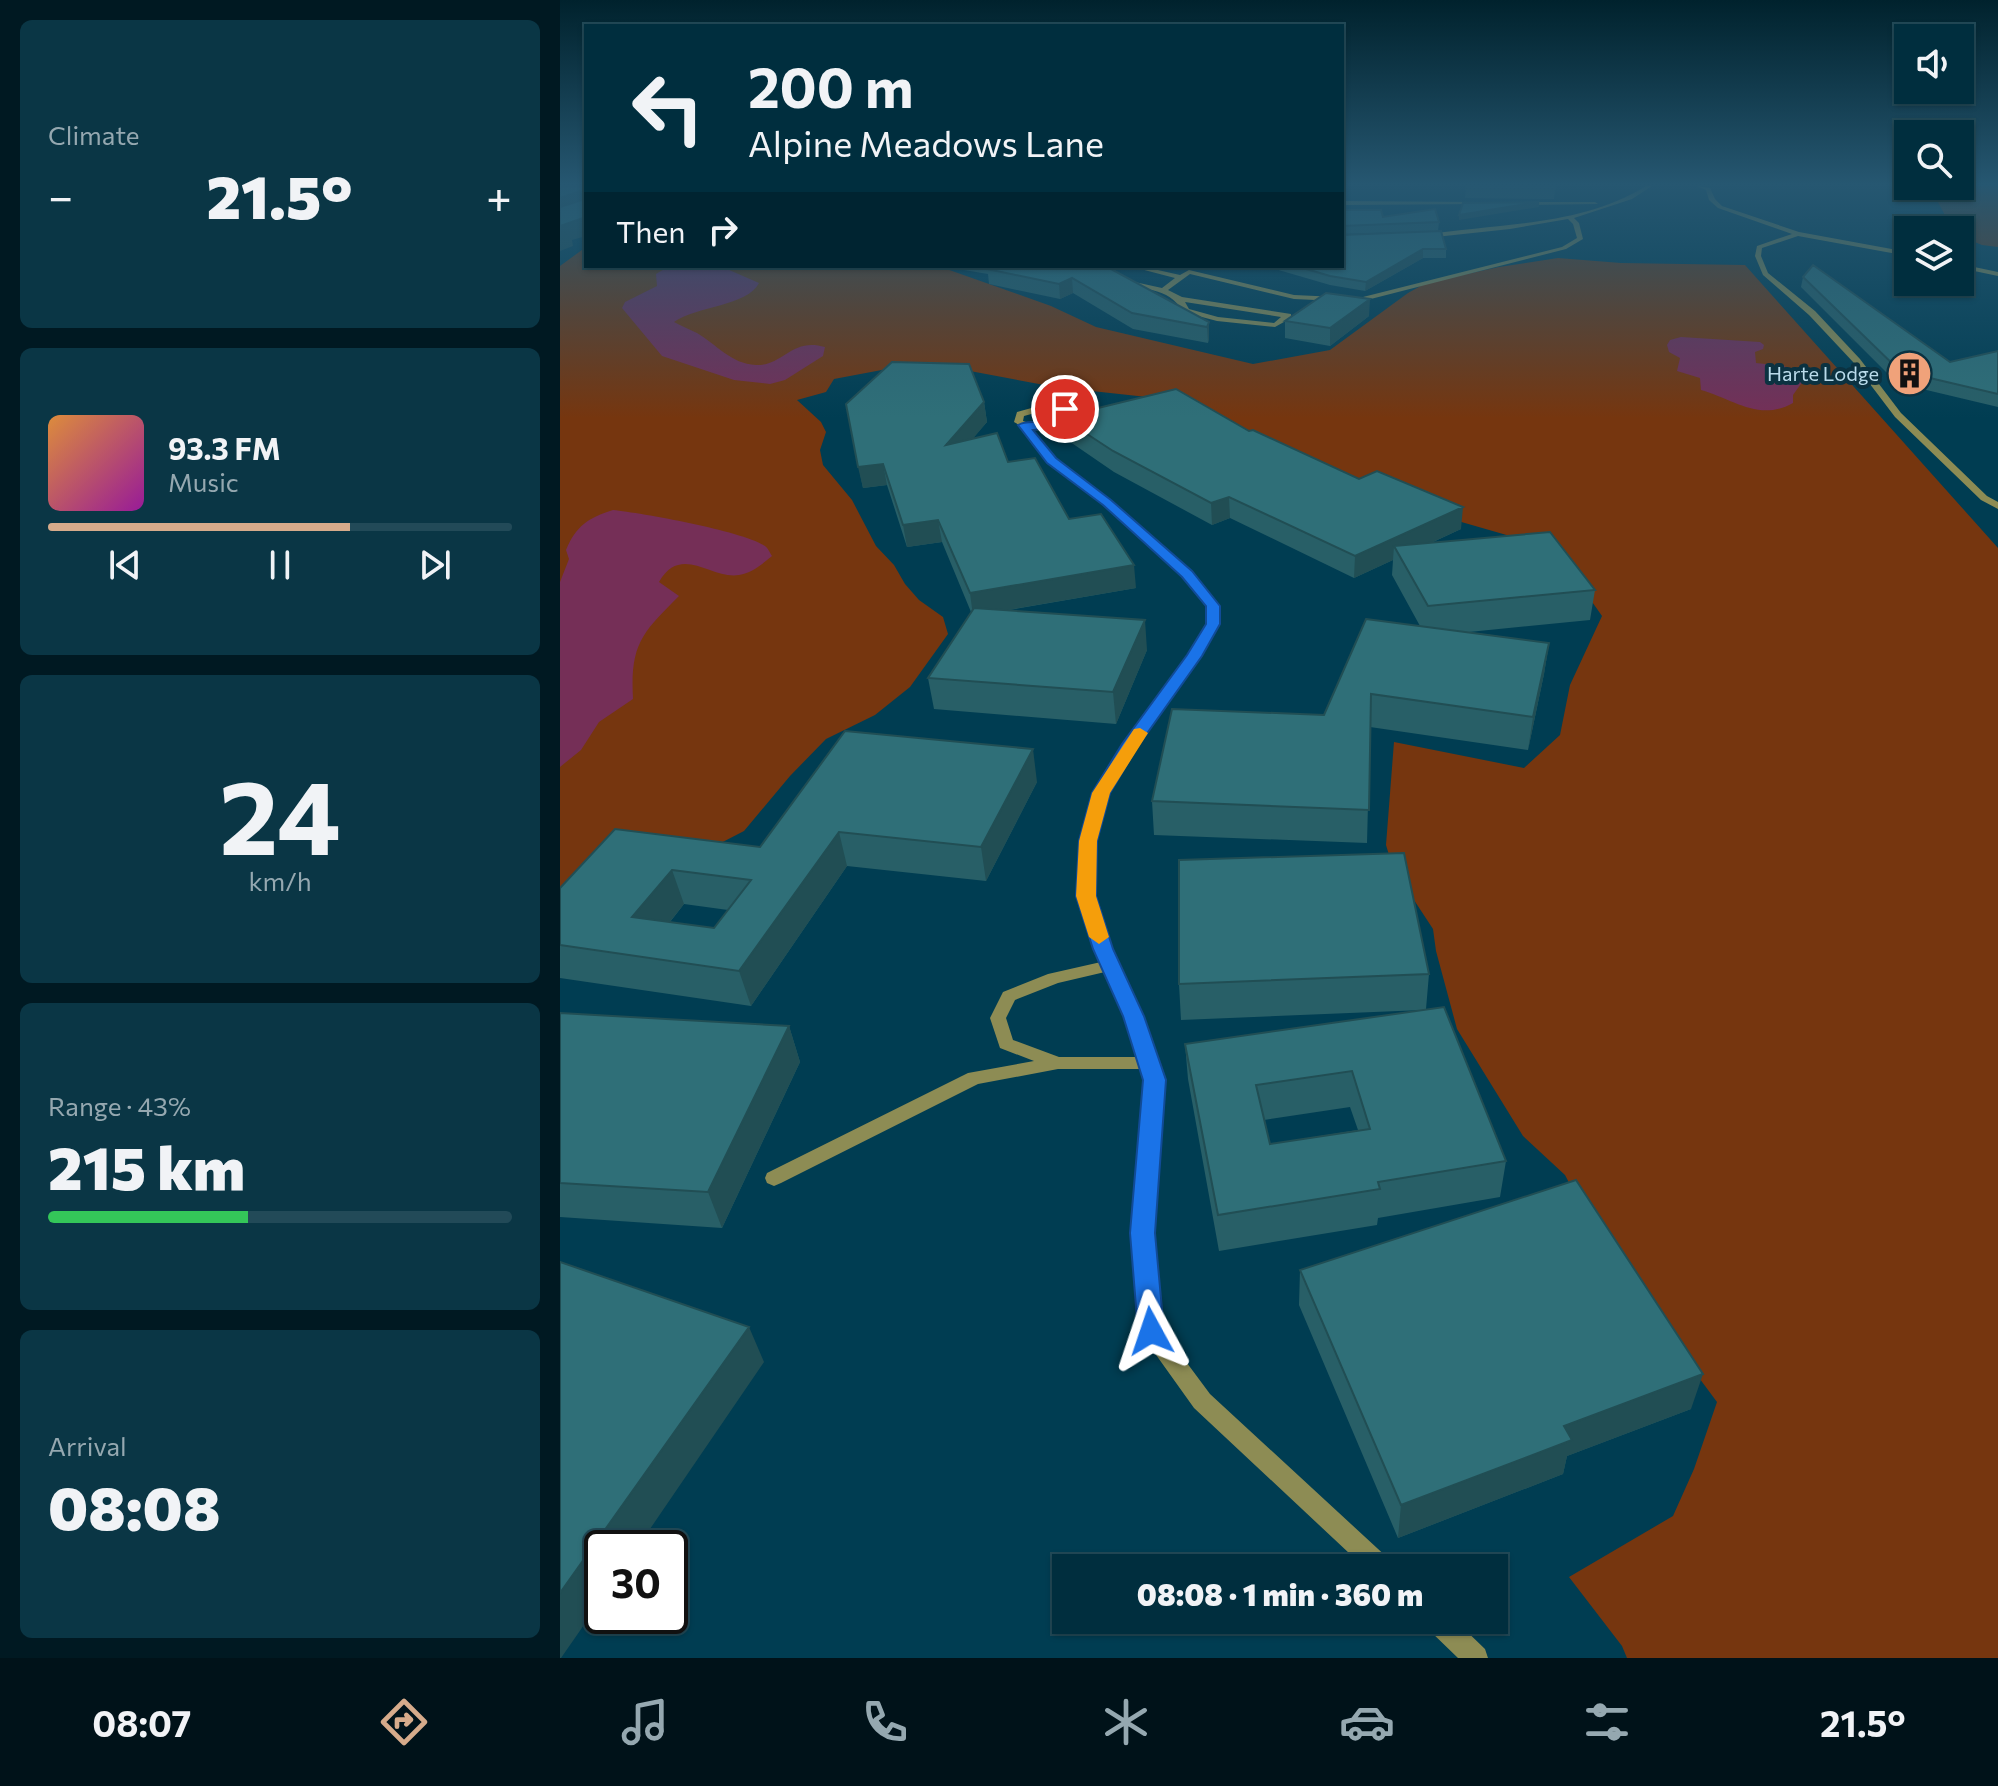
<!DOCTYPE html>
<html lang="en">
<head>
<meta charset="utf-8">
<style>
  :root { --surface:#002e3e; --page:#0a3645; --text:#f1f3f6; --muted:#95a8b0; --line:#224a58; --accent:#d6ab8b }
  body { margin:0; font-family:Commissioner,sans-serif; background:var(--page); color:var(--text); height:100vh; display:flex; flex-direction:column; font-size:30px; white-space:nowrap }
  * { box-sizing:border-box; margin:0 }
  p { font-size:26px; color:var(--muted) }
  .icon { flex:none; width:44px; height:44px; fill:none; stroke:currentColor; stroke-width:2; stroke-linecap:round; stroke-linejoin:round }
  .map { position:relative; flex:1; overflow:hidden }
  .sheet { display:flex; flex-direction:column; gap:20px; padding:20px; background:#001922; width:560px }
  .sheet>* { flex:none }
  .guide { position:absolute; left:24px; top:24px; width:760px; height:244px; border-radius:0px; box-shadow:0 2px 6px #0004,0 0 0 2px var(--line); background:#002e3e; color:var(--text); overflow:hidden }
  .tools { position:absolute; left:1334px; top:24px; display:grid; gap:16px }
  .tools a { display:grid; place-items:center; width:80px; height:80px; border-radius:0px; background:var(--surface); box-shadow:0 2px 6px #0004,0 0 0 2px var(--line); font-size:40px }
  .speed { position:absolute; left:24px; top:1530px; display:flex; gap:16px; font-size:40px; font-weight:700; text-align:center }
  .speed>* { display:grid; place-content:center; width:104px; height:104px; border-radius:50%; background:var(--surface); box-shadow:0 2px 6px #0004,0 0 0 2px var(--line); line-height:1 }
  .speed .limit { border:4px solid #111; border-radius:12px; background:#fff; color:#111 }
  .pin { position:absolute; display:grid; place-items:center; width:68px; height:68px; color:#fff; margin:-34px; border:4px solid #fff; border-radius:50%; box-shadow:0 2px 8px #0007 }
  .me { position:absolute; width:88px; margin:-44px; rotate:355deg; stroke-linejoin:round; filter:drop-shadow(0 0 6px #0008) }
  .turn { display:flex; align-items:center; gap:28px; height:168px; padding:0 32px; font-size:36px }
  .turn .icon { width:104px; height:104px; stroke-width:2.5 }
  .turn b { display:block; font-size:56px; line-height:68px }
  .then { display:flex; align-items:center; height:76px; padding:0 32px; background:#0003; gap:16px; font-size:30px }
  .big { font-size:60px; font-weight:800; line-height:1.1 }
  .sheet .card { flex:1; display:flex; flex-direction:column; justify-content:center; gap:12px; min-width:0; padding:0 28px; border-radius:12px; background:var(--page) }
  .sheet .dial { align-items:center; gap:0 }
  .dial b { font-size:104px; line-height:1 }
  .song { display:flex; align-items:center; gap:24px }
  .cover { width:96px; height:96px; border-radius:12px; background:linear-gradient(135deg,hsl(30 70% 55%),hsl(300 70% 35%)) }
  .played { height:8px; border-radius:4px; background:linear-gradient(90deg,var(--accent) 65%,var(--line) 65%) }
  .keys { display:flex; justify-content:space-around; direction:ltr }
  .heat { display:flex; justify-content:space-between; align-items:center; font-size:44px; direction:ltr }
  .charge { height:12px; border-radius:6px; background:linear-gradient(90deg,#34c759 43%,var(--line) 0) }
  .trip { position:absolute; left:492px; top:1554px; width:456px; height:80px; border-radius:0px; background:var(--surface); box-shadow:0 2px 6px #0004,0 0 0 2px var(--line); font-weight:800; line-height:80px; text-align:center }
  .tabs { display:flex; height:128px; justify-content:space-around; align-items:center; background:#001219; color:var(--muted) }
  .tabs .icon { width:56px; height:56px }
  .tabs .selected { color:var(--accent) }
  .tabs b { font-size:36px; color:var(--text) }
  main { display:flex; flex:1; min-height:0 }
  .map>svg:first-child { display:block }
</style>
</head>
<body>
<main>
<section class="sheet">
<div class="card"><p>Climate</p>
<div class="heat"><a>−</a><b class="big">21.5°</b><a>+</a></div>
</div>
<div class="card">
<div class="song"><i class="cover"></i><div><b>93.3 FM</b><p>Music</p></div></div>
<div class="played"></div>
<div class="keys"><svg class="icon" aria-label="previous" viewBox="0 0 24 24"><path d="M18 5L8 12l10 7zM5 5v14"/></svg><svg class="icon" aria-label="pause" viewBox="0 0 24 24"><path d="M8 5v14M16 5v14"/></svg><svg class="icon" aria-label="next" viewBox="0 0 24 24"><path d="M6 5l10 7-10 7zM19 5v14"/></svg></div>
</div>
<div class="card dial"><b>24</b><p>km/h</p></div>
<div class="card"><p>Range · 43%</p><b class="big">215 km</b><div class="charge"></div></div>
<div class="card"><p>Arrival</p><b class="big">08:08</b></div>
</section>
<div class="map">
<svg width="1438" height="1658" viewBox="0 0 1438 1658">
  <rect width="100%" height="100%" fill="#003d52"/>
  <path fill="#76360f" d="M1377 186H1438V247L1422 245 1400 236V230H1393L1373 193Z
    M26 247V266H378L491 306 536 327 693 364 770 350 848 293 866 283 939 267 998 258 1061 263 1185 265 1438 548V1658H1067L1062 1646 1009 1577 1113 1516 1134 1469 1157 1402 1044 1250 1005 1175 963 1136 897 1029 876 951 873 929 833 868 826 845 834 742 964 768 1000 735 1010 685 1042 616 1009 569 950 536 891 519 596 398 495 387 394 368 327 369 274 379 266 392 237 400 261 422 266 432 260 450 263 465 292 500 316 546 334 565 345 584 359 600 383 617 388 634 350 687 315 715 266 739 230 776 184 831 153 847 0 891V266Z"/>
  <path fill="#752f57" d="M116 266H160L199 283C188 306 136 306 114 322 121 326 129 329 137 333 156 344 171 364 196 365 223 366 232 337 265 347L263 356 225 380 210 384 174 380 102 356 62 308 65 302 97 286 96 274 106 268Z
    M1121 337 1200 342 1204 345 1203 349 1195 352 1196 363 1224 366 1239 374 1243 381 1233 395V403C1199 422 1173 399 1141 390L1140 378 1117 371 1120 358 1109 352 1107 345 1110 340Z
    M53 510C82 513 183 531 205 546 208 548 210 553 212 556 202 564 192 573 179 575 152 580 121 543 99 582L119 596C82 633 70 644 73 699L39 722 21 750 0 767V582L9 559 6 550C16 526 28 518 53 510Z"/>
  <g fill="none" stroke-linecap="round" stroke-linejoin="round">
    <path fill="#8d8c54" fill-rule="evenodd" d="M1086 186H1092L1072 199 1014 218 1019 223 1023 239 1006 249 799 302 734 299 630 274 608 290 622 297 731 314V318L715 327 657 321 623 312C608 285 582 292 558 281L561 279 602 288 615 278 569 266H580L620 275 629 270 734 295 799 298 1002 247 1017 238 1013 224 1008 219 950 229 866 238 864 235C938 223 1020 227 1086 186ZM625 302 721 317 714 323 658 317 629 309Z
      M1137 186 1150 188 1155 199 1162 206 1239 232 1348 252V256L1238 236 1202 248 1201 256 1208 273 1255 311 1300 359 1341 413 1427 496 1438 502V509L1421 500 1335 417 1294 363 1249 315 1203 275 1195 256 1197 246 1232 234 1158 208 1149 200 1146 190Z
      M782 201 919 202 922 204 782 205Z
      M960 202H1035L1038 204 958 205Z
      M1400 264 1438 272V276L1400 268Z
      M486 404 508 407 516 416C504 428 489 432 472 430L494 458 550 501 631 572 659 606V624L641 656 574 749 548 793 535 841 533 896 551 949 581 1016 604 1080 592 1233 601 1328 650 1394 830 1560 834 1568H805L634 1408 584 1338 581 1331 572 1233 586 1080 583 1069H498L418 1084 221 1183 214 1186 207 1183 205 1178 207 1173 408 1073 474 1061 440 1048 430 1018 443 992 488 974 541 962 519 896 521 841 534 793 563 745 630 655 647 624V606L623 576 544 505 488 462 461 426 454 422 457 412ZM486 410 502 411 507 416C493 426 478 427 463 421L464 416ZM545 972 565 1016 578 1057H499L453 1040 446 1018 455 1000 498 983Z
      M865 1620H895L925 1649 928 1658H898L868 1629Z"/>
  </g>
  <path fill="#285f67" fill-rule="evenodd" d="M906 189H995L994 199 905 198Z
    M782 210 823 217 879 222 878 231 782 234Z
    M782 235 886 249V258H863L805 291 770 285 705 266H782Z
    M380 266H537L649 322V338L648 343 573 329 513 293 500 299 429 284 428 274Z
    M1243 277 1390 362 1438 351V407L1337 383 1241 287Z
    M809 316 770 346 725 338V321Z
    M424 402 427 422 412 439 448 462 509 519 576 588 449 610 587 650 556 724 374 709 368 678 411 612 382 542 347 547 327 485 303 488 286 404Z
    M501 417 689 431 901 529 871 543 1035 590 1030 620 909 632 989 643 984 674 968 750 810 727 807 843 594 835 592 801 764 715 860 626 832 575 833 560 794 578 670 518 652 525 554 472 503 437Z
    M477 782 426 881 287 866 191 1006 0 978V888L200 847ZM124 904 168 910 154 928 110 922Z
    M869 974 866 1009 946 1161 940 1197 818 1218 817 1225 659 1251 628 1079 625 1044 863 1010 621 1020 619 984ZM790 1107 798 1130 710 1144 704 1120Z
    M0 1013 229 1026 240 1062 162 1228 0 1217Z
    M740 1270 1131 1409 1007 1456 1003 1474 838 1538 739 1305Z"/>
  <path fill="#214e54" d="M20 191 25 207 0 215V198Z
    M979 202V207L899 220V215Z
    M26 217V236L12 240 13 246 0 251V226Z
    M863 249V258L805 291 806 282Z
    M512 278 513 293 500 299 499 284Z
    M810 299 809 316 770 346V328Z
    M649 322V338L648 343 647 327Z
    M424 402 427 422 390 466 386 445Z
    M323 464 327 485 303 488 298 467Z
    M669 497 670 518 652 525 651 503Z
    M903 507 901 529 840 557 834 546 833 560 794 578 795 556Z
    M378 520 382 542 347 547 343 525Z
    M574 565 576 588 413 616 410 593Z
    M585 620 587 650 556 724 553 692Z
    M989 643 984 674 968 750 973 717Z
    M473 749 477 782 426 881 421 847Z
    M279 832 287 866 191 1006 179 971Z
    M112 870 124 904 86 952 72 917Z
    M229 1026 240 1062 162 1228 148 1192Z
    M189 1327 204 1362 77 1548H42V1599L1 1658H0V1593Z
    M1143 1374 1131 1409 1007 1456 1003 1474 838 1538 841 1505 1004 1426Z"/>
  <path fill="#2f6f78" stroke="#214e54" stroke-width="2" fill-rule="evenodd" d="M0 186H26V217L0 226V207L22 200 24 194 20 191 0 198Z
    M907 186H994L995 189H906Z
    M979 202 899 215 903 203Z
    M875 209 879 222 782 226V210H821L823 217Z
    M881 231 886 249H863L806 282 770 276 736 266H782V235Z
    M1253 265 1390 362 1438 351V394L1340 371 1243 277Z
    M436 266H537L551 269 649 322 647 327 572 313 512 278 499 284 427 269Z
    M766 293 810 299 770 328 725 321Z
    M332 362 409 364 424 402 386 445 437 433 448 462 475 458 509 519 541 514 574 565 410 593 378 520 343 525 323 464 298 467 286 404Z
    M616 389 689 431 693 430 799 479 817 471 903 507 795 556 669 497 651 503 553 451 501 417Z
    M990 532 1035 590 868 606 834 546Z
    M414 608 585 620 553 692 368 678Z
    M806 619 989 643 973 717 811 694 809 810 592 801 612 709 764 715Z
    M285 731 473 749 421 847 279 832 179 971 0 945V888L55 829 200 847ZM112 870 191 880 154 928 72 917Z
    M844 853 869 974 619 984V860Z
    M884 1007 946 1161 818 1182 820 1189 658 1215 625 1044ZM792 1071 810 1129 710 1144 696 1085Z
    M0 1013 229 1026 148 1192 0 1183Z
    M1016 1180 1143 1374 1004 1426 1012 1440 841 1505 740 1270Z
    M0 1262 189 1327 0 1593Z"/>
  <linearGradient id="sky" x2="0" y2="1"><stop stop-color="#00222d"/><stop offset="0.44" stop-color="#265771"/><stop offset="1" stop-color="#265771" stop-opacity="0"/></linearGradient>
  <rect width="1438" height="418" fill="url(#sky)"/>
  <path fill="#1a73e8" stroke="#114b97" stroke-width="2" d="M505 406 517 416 507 426 473 430 496 458 551 500 632 571 660 606V624L642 656 576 749 550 793 537 841 536 896 553 949 584 1016 606 1080 595 1233 604 1331 600 1340 591 1343 582 1340 578 1331 570 1233 583 1080 563 1016 533 949 516 896 519 841 532 793 562 744 627 655 646 624V606L622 577 543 505 487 463 458 425C472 417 490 429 505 416L499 409Z"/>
  <path fill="#f59e0b" d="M580 728 588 733 550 793 537 841 536 896 549 937 539 944 529 937 516 896 519 841 532 793 574 729Z"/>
  <defs>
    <symbol id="building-disc" viewBox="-11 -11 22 22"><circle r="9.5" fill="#f0a27a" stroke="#0b3241"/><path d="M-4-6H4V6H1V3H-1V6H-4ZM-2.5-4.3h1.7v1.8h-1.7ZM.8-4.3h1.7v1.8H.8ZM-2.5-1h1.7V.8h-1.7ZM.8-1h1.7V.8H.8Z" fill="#111"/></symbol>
  </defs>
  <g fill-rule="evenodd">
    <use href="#building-disc" x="1324" y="348" width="51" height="51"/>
  </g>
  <g text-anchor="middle" stroke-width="8" stroke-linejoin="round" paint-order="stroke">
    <g font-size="20" fill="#b9dbeb" stroke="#0b3241" text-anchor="end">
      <text x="1319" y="381">Harte Lodge</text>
    </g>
  </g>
</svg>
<div class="tools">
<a><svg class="icon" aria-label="sound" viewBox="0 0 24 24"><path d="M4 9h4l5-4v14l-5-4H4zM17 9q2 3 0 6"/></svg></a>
<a><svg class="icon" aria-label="search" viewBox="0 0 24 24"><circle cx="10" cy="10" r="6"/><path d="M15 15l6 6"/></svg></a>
<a><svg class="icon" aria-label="layers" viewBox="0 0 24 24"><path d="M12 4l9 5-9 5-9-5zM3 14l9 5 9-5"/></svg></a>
</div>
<div class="speed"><div class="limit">30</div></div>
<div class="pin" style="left:505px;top:409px;background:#d93025"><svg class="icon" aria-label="arrive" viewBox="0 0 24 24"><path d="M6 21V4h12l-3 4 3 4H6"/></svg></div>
<svg class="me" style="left:591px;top:1331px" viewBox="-20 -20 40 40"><path d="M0-17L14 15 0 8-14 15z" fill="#1a73e8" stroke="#fff" stroke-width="4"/></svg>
<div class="trip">08:08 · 1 min · 360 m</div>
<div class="guide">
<div class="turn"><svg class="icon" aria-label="left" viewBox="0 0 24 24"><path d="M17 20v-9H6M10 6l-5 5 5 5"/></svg><div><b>200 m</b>Alpine Meadows Lane</div></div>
<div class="then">Then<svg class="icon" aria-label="right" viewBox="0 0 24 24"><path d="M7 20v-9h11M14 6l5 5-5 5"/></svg></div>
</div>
</div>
</main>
<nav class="tabs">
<b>08:07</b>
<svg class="icon selected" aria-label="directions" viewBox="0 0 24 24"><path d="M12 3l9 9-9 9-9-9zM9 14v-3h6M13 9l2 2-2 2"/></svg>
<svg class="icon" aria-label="music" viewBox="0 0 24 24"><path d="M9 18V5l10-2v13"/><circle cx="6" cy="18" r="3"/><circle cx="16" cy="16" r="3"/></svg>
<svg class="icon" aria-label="phone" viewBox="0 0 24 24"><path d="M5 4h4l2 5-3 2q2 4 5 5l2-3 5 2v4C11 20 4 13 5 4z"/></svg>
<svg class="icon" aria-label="climate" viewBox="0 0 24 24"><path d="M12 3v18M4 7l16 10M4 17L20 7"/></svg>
<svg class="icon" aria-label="car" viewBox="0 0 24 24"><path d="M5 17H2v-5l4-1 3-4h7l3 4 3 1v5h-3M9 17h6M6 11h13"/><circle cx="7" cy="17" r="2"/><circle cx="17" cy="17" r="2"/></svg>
<svg class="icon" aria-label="filters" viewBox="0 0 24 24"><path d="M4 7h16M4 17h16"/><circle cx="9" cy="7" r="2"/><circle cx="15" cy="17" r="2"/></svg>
<b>21.5°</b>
</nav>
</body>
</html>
